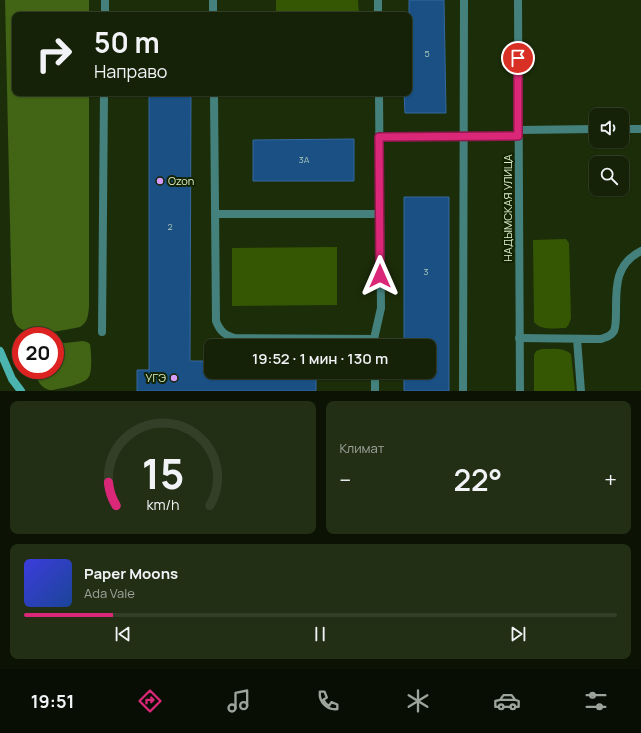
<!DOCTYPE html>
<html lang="ru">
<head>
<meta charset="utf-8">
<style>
  :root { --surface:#152207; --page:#222f15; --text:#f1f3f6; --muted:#9da49b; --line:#343f28; --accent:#db2777 }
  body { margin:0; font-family:Manrope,sans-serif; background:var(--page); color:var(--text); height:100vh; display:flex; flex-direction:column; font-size:15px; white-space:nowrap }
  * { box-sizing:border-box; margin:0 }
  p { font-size:13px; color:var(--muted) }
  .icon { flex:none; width:22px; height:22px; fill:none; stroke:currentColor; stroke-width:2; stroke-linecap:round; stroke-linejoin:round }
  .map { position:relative; height:391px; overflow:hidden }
  .panel { display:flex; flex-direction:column; gap:10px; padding:10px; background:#0c1304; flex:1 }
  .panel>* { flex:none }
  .hud { position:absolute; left:12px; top:12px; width:400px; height:84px; border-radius:8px; box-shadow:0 1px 3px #0004,0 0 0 1px var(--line); background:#152207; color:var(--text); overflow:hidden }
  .buttons { position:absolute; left:589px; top:108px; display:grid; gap:8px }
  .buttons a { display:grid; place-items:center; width:40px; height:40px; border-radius:8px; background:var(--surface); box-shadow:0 1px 3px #0004,0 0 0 1px var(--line); font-size:20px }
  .speed { position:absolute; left:12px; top:327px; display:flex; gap:8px; font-size:20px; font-weight:700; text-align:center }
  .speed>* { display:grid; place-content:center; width:52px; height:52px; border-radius:50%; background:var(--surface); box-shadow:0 1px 3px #0004,0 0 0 1px var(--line); line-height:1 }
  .speed .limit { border:6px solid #d22; background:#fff; color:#111 }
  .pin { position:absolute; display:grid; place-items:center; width:34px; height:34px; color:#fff; margin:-17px; border:2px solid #fff; border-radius:50%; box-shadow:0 1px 4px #0007 }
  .me { position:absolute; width:44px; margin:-22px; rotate:0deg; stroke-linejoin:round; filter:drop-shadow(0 0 3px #0008) }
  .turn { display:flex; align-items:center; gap:14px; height:84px; padding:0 16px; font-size:18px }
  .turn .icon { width:52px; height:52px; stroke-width:2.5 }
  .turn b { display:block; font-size:28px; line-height:34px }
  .big { font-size:30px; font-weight:600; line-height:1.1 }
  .panel .widget { flex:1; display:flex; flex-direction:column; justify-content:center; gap:6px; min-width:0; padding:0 14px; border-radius:8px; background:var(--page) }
  .panel .dial { align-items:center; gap:0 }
  .dial svg { height:104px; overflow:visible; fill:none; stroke:var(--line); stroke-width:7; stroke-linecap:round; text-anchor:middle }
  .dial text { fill:var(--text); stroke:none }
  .song { display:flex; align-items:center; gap:12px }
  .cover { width:48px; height:48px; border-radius:6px; background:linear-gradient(135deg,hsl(240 70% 55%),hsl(220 70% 35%)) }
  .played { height:4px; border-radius:2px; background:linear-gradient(90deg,var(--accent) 15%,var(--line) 15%) }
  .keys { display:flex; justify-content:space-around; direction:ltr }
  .heat { display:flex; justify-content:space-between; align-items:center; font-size:22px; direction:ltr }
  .panel .tiles { flex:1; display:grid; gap:10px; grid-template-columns:1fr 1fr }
  .widget:last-child { grid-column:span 2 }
  .trip { position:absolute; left:204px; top:339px; width:232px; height:40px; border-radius:8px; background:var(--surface); box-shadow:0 1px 3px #0004,0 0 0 1px var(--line); font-weight:600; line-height:40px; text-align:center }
  .menu { display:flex; height:64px; justify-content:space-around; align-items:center; background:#080e03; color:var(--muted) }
  .menu .icon { width:28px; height:28px }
  .menu .selected { color:var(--accent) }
  .menu b { font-size:18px; color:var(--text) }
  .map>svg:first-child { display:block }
</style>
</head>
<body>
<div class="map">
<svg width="641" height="391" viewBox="0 0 641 391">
  <rect width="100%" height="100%" fill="#1c2d09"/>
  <path fill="#355703" d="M276 0H358L359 15H276Z
    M566 239 569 243 571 318 569 324 566 328C555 328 541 331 534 322L533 240Z
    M337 247V305L232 306V248Z
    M542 349C552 349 563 347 571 354L575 391H534V355L536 351Z"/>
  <path fill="#416415" d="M5 0H89V15H15V93H89V307C88 316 88 322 80 327 66 330 24 339 16 324 14 321 13 316 12 312Z
    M83 341 87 342 90 344C91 351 93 373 88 378 82 385 62 388 53 390 41 391 37 378 32 370H55V344Z"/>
  <path fill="#1a5084" stroke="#35699f" d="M409 0H444L446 113H405L404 93H409Z
    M149 93H191L190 361H211V372H316V391H137V370H149Z
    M354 139V181H253V140Z
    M404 197H449V391H404V372H429V346H404Z"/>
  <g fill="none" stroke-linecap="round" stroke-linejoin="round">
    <path stroke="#44817d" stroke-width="8" d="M213 0V15
      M378 0V15
      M105 15V0
      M214 93 216 321C220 331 224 335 235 338L374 339 381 308 380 214H215
      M379 93 380 214
      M379 137 518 136
      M102 332 104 93
      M519 338 601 339C607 337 611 336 614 331 616 326 616 318 616 312 616 287 615 264 641 251
      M577 339 581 391
      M375 372V391
      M463 391 464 0"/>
    <path stroke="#44817d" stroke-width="8" d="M518 0 520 391
      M622 129H641
      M518 130 596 129"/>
    <path stroke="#4cb4af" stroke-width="8" d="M0 351 12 379 21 391"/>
  </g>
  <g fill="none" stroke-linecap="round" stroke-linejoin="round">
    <defs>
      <path id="route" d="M380 276 379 137 518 136V58"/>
    </defs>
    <use href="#route" stroke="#8e194d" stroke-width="10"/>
    <use href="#route" stroke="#db2777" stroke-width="7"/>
  </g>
  <g fill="#d59cfb" stroke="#132301" stroke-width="1.5">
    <circle cx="160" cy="181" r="4"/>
    <circle cx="174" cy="378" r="4"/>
  </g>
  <g text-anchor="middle" stroke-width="4" stroke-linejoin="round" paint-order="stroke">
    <g font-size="9" fill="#abc7b9">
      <text x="427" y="57">5</text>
      <text x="304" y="163">3А</text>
      <text x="170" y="230">2</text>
      <text x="426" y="275">3</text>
    </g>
    <g font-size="11" fill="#dbefcb" stroke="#132301" text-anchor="start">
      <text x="168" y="185">Ozon</text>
      <text x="166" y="382" text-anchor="end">УГЭ</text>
    </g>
    <g font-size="11" fill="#dbefcb" stroke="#132301">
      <text transform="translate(508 208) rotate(-90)" y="4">НАДЫМСКАЯ УЛИЦА</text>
    </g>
  </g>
</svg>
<div class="buttons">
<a><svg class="icon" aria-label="sound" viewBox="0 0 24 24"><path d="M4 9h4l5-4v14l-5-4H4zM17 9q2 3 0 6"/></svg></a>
<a><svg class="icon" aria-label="search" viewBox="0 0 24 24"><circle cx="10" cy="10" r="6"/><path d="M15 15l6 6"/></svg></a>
</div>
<div class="speed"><div class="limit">20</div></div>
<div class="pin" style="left:518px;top:58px;background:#d93025"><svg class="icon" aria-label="arrive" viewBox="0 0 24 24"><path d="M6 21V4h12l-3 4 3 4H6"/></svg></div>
<svg class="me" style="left:380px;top:276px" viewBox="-20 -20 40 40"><path d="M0-17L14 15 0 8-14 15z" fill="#db2777" stroke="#fff" stroke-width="4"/></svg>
<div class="trip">19:52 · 1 мин · 130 m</div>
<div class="hud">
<div class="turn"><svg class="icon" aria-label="right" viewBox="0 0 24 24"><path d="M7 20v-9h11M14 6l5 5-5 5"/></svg><div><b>50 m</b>Направо</div></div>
</div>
</div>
<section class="panel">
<div class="tiles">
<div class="widget dial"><svg viewBox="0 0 100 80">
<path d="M14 69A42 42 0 1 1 86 69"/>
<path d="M14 69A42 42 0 0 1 8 51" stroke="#db2777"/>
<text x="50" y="56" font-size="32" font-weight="700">15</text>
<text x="50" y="72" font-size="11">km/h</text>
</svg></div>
<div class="widget"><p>Климат</p>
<div class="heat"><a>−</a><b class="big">22°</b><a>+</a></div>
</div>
<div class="widget">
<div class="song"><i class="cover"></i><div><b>Paper Moons</b><p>Ada Vale</p></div></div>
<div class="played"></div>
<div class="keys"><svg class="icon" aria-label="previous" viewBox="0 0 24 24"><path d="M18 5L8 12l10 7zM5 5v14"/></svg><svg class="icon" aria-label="pause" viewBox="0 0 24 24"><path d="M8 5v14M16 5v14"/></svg><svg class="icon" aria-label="next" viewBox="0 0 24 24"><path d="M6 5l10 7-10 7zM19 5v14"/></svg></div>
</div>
</div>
</section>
<nav class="menu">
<b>19:51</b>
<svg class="icon selected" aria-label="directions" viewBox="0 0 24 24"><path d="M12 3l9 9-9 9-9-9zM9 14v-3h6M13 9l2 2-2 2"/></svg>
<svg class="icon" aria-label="music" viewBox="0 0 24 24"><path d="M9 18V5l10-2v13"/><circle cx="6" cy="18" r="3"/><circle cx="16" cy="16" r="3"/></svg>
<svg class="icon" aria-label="phone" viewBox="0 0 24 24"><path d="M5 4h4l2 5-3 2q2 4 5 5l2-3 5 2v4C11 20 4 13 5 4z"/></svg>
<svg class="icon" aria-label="climate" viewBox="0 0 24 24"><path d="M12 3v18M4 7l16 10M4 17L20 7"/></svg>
<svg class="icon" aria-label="car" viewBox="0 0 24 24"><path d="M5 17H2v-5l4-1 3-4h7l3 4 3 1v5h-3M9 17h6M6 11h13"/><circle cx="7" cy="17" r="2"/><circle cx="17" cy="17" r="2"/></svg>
<svg class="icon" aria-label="filters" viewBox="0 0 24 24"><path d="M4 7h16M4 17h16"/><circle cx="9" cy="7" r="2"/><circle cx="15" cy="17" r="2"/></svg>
</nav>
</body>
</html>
